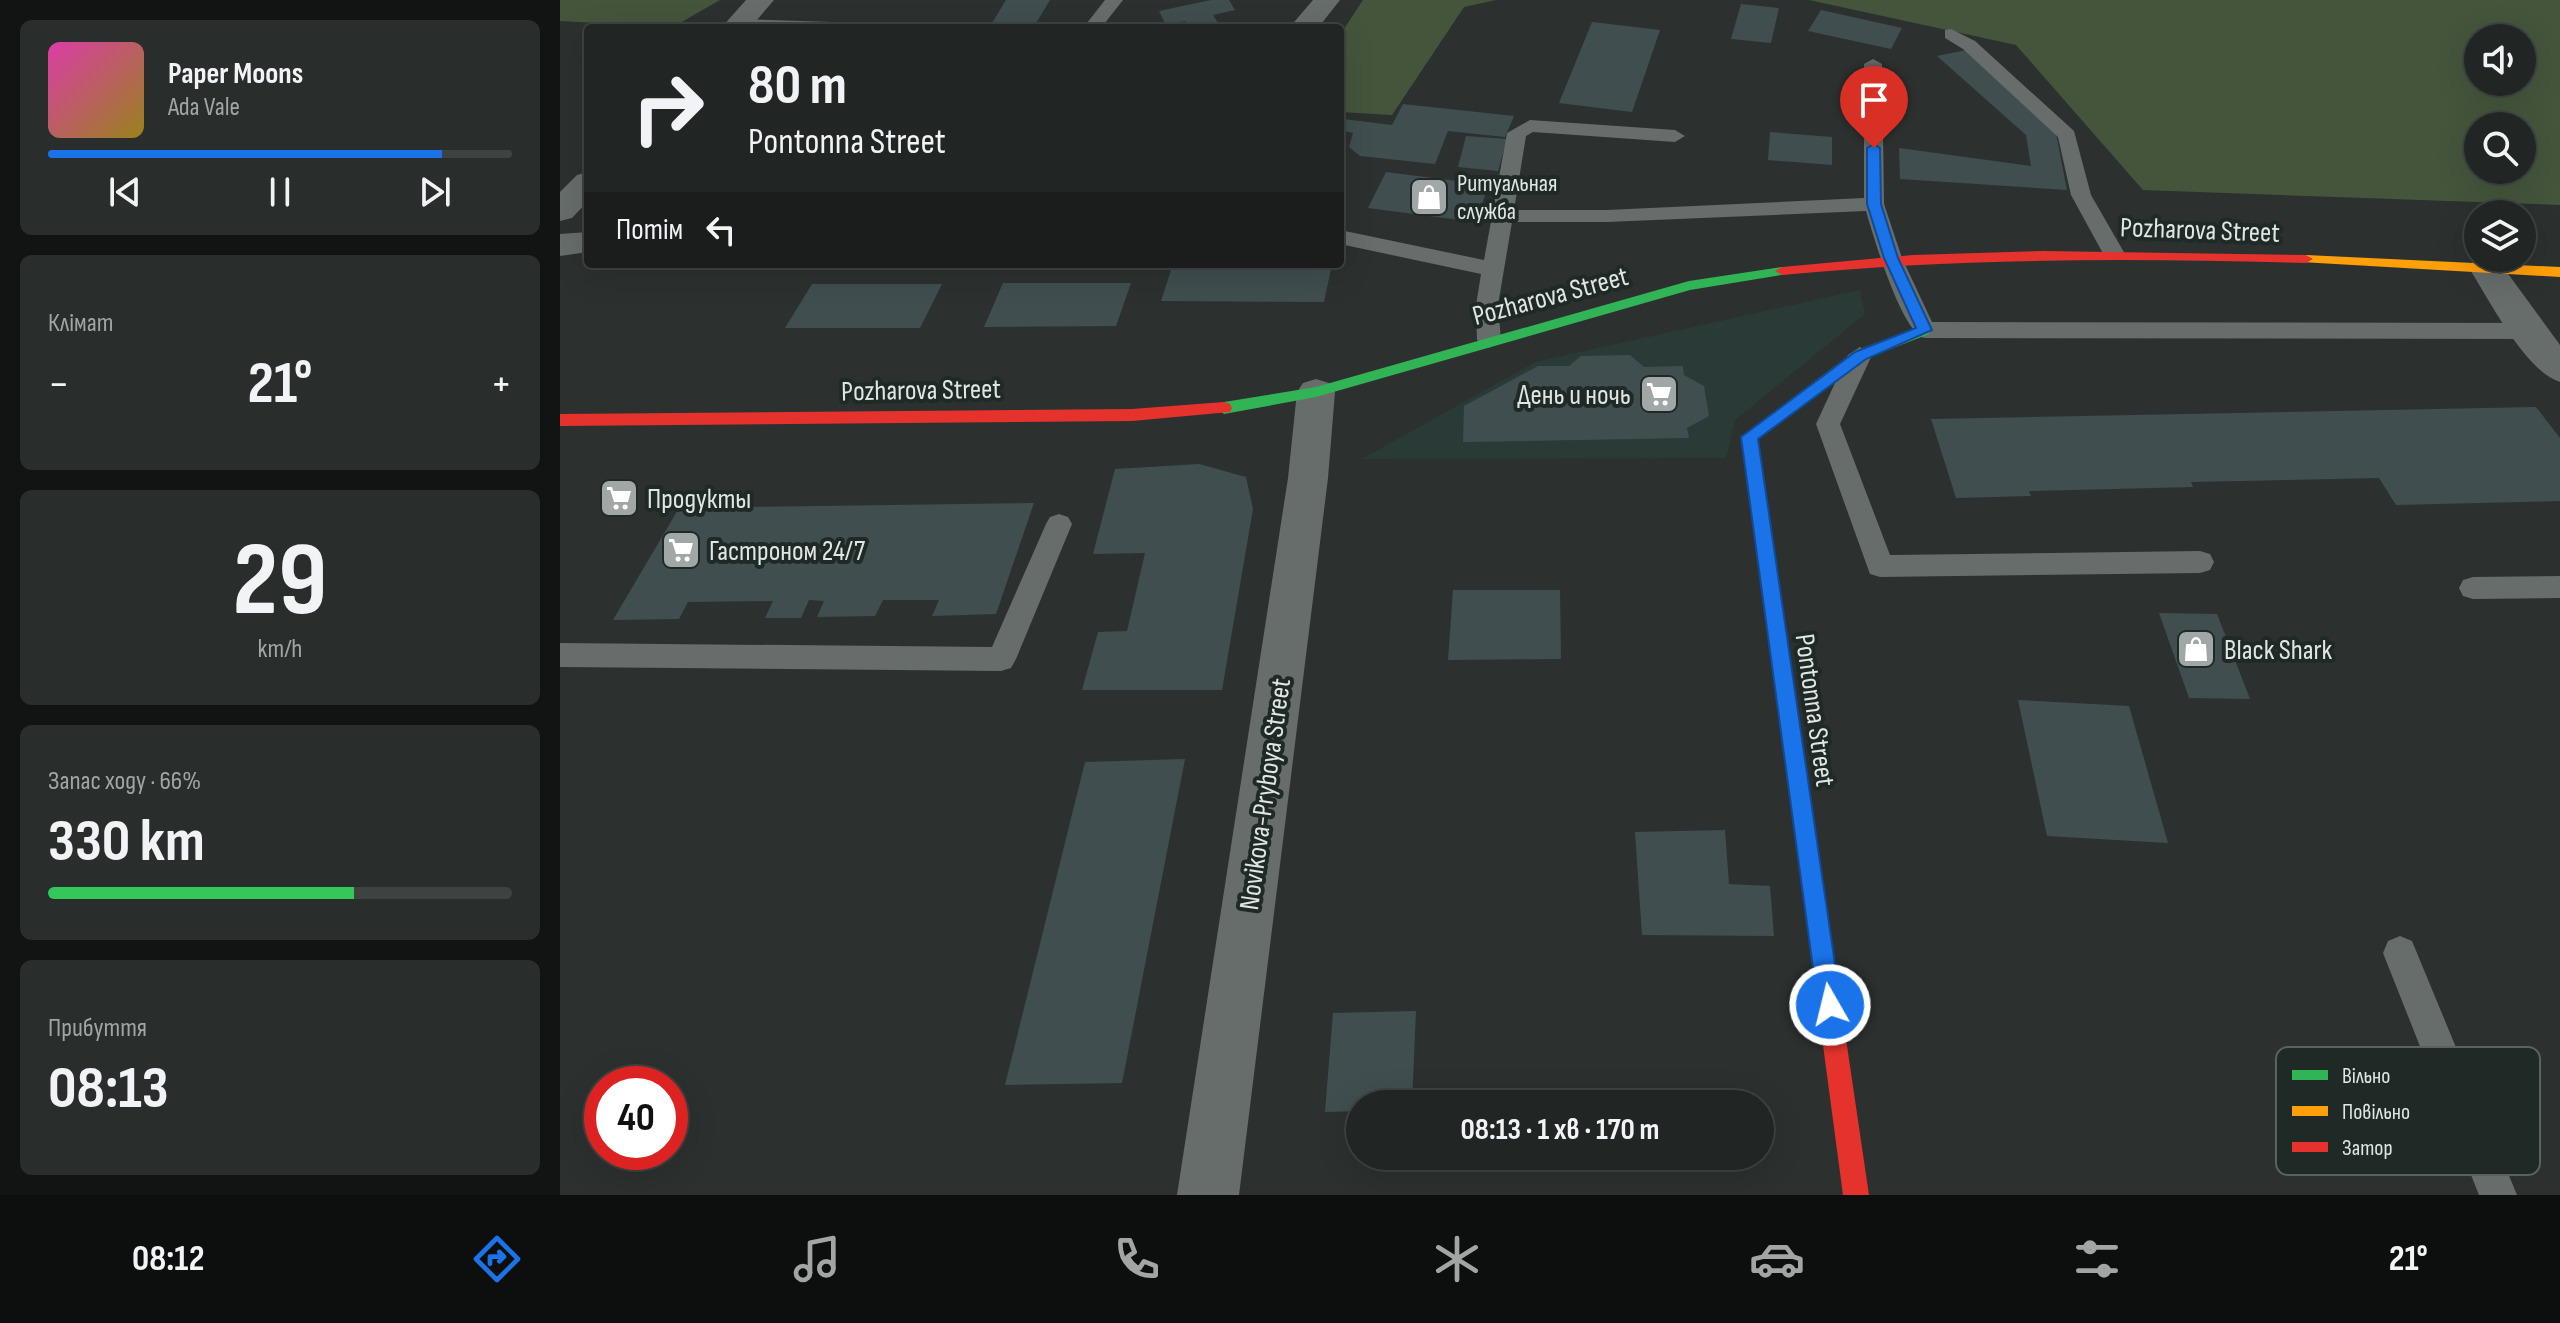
<!DOCTYPE html>
<html lang="uk">
<head>
<meta charset="utf-8">
<style>
  :root { --surface:#212524; --page:#292d2c; --text:#f1f3f6; --muted:#a2a5a6; --line:#3e4241; --accent:#1a73e8 }
  body { margin:0; font-family:"Sofia Sans Condensed",sans-serif; background:var(--page); color:var(--text); height:100vh; display:flex; flex-direction:column; font-size:30px; white-space:nowrap }
  * { box-sizing:border-box; margin:0 }
  p { font-size:26px; color:var(--muted) }
  .icon { flex:none; width:44px; height:44px; fill:none; stroke:currentColor; stroke-width:2; stroke-linecap:round; stroke-linejoin:round }
  .map { position:relative; flex:1; overflow:hidden }
  .panel { display:flex; flex-direction:column; gap:20px; padding:20px; background:#121414; width:560px }
  .panel>* { flex:none }
  .banner { position:absolute; left:24px; top:24px; width:760px; height:244px; border-radius:8px; box-shadow:0 8px 32px #0002,0 0 0 2px var(--line); background:#212524; color:var(--text); overflow:hidden }
  .controls { position:absolute; left:1904px; top:24px; display:grid; gap:16px }
  .controls a { display:grid; place-items:center; width:72px; height:72px; border-radius:50%; background:var(--surface); box-shadow:0 8px 32px #0002,0 0 0 2px var(--line); font-size:40px }
  .speed { position:absolute; left:24px; top:1066px; display:flex; gap:16px; font-size:40px; font-weight:700; text-align:center }
  .speed>* { display:grid; place-content:center; width:104px; height:104px; border-radius:50%; background:var(--surface); box-shadow:0 8px 32px #0002,0 0 0 2px var(--line); line-height:1 }
  .speed .limit { border:12px solid #d22; background:#fff; color:#111 }
  .pin { position:absolute; display:grid; place-items:center; width:68px; height:68px; color:#fff; margin:-82px -34px; border-radius:50% 50% 50% 0; rotate:-45deg; box-shadow:0 0 8px #0007 }
  .pin .icon { rotate:45deg }
  .me { position:absolute; width:88px; margin:-44px; rotate:352deg; stroke-linejoin:round; filter:drop-shadow(0 0 6px #0008) }
  .turn { display:flex; align-items:center; gap:28px; height:168px; padding:0 32px; font-size:36px }
  .turn .icon { width:104px; height:104px; stroke-width:2.5 }
  .turn b { display:block; font-size:56px; line-height:68px }
  .then { display:flex; align-items:center; height:76px; padding:0 32px; background:#0003; gap:16px; font-size:30px }
  .big { font-size:60px; font-weight:700; line-height:1.1 }
  .panel .widget { flex:1; display:flex; flex-direction:column; justify-content:center; gap:12px; min-width:0; padding:0 28px; border-radius:12px; background:var(--page) }
  .panel .dial { align-items:center; gap:0 }
  .dial b { font-size:104px; line-height:1 }
  .song { display:flex; align-items:center; gap:24px }
  .cover { width:96px; height:96px; border-radius:12px; background:linear-gradient(135deg,hsl(320 70% 55%),hsl(50 70% 35%)) }
  .played { height:8px; border-radius:4px; background:linear-gradient(90deg,var(--accent) 85%,var(--line) 85%) }
  .keys { display:flex; justify-content:space-around; direction:ltr }
  .heat { display:flex; justify-content:space-between; align-items:center; font-size:44px; direction:ltr }
  .charge { height:12px; border-radius:6px; background:linear-gradient(90deg,#34c759 66%,var(--line) 0) }
  .trip { position:absolute; left:786px; top:1090px; width:428px; height:80px; border-radius:40px; background:var(--surface); box-shadow:0 8px 32px #0002,0 0 0 2px var(--line); font-weight:700; line-height:80px; text-align:center }
  .tab-bar { display:flex; height:128px; justify-content:space-around; align-items:center; background:#0d0f0e; color:var(--muted) }
  .tab-bar .icon { width:56px; height:56px }
  .tab-bar .selected { color:var(--accent) }
  .tab-bar b { font-size:36px; color:var(--text) }
  main { display:flex; flex:1; min-height:0 }
  .map>svg:first-child { display:block }
</style>
</head>
<body>
<main>
<section class="panel">
<div class="widget">
<div class="song"><i class="cover"></i><div><b>Paper Moons</b><p>Ada Vale</p></div></div>
<div class="played"></div>
<div class="keys"><svg class="icon" aria-label="previous" viewBox="0 0 24 24"><path d="M18 5L8 12l10 7zM5 5v14"/></svg><svg class="icon" aria-label="pause" viewBox="0 0 24 24"><path d="M8 5v14M16 5v14"/></svg><svg class="icon" aria-label="next" viewBox="0 0 24 24"><path d="M6 5l10 7-10 7zM19 5v14"/></svg></div>
</div>
<div class="widget"><p>Клімат</p>
<div class="heat"><a>−</a><b class="big">21°</b><a>+</a></div>
</div>
<div class="widget dial"><b>29</b><p>km/h</p></div>
<div class="widget"><p>Запас ходу · 66%</p><b class="big">330 km</b><div class="charge"></div></div>
<div class="widget"><p>Прибуття</p><b class="big">08:13</b></div>
</section>
<div class="map">
<svg width="2000" height="1195" viewBox="0 0 2000 1195">
  <rect width="100%" height="100%" fill="#2c3130"/>
  <path fill="#293a37" d="M1300 290 1305 314 1175 420 1166 458 802 459 975 362Z"/>
  <path fill="#45553c" fill-rule="evenodd" d="M0 0H160L113 27 0 21Z
    M803 0H936L904 7 832 115 780 112V35Z
    M1249 0H2000V205L1583 190 1456 45ZM1918 38H1962V82H1918ZM1918 126H1962V170H1918Z"/>
  <path fill="#404e50" d="M446 0H490L473 28H429Z
    M651 0H669L675 10 653 15 661 28H629L625 21 606 25 599 11Z
    M1181 4 1219 8 1211 43 1171 39Z
    M1261 10 1342 28 1331 49 1248 31Z
    M1032 22 1100 30 1072 112 999 103Z
    M1407 50 1495 128 1507 190 1340 179 1339 148 1471 166 1466 135 1377 56Z
    M843 104 954 116 945 137 888 131 875 164 800 156 789 147 793 133 780 130 783 119 832 125Z
    M1210 132 1272 137V165L1208 160Z
    M906 136 947 139 938 171 898 167Z
    M826 172 929 185 915 222 808 208Z
    M613 264H772L764 302 601 301Z
    M443 283H571L556 326 424 327Z
    M252 284H382L360 328H225Z
    M1070 355 1084 367 1123 366 1124 375 1144 386 1149 416 1127 428 1129 438 903 442 904 406 978 366H1009L1021 356Z
    M1976 407 2000 438V501L1836 505 1819 478 1631 482 1633 487 1469 491 1471 496 1396 498 1371 419Z
    M639 464 686 477 693 509 662 690H522L538 632 567 631 585 553 533 554 555 469Z
    M474 503 436 614 372 616 379 600H323L315 616 257 617 264 601 249 600 241 618H205L213 601 128 602 119 619 53 620 119 508Z
    M893 590H1000L1001 659 888 660Z
    M1599 613 1657 614 1690 699 1629 698Z
    M1458 700 1569 706 1608 843 1487 836Z
    M625 759 562 1083 445 1085 525 762Z
    M1165 830 1169 884 1210 886 1214 936 1082 935 1075 832Z
    M856 1011 852 1104H800V1111L765 1112 773 1013Z"/>
  <g fill="none" stroke-linecap="round" stroke-linejoin="round">
    <path fill="#676d6a" fill-rule="evenodd" d="M545 0H563L541 28H523Z
      M179 19 303 23 312 28H173V20Z
      M1391 29 1415 41 1514 131 1531 195 1565 254 1562 259H1546L1511 195 1498 137 1403 49 1385 38V30Z
      M1313 59 1322 64 1324 204 1342 258 1372 322 1968 323 1980 331 1968 339 1364 338C1341 331 1313 235 1306 211L1047 222H952L938 305 941 340 929 348 917 340 916 305 921 274 780 244V230L924 260 947 133 970 120 1115 130 1125 136 1115 142 973 132 966 136 954 210H1047L1304 198V64Z
      M1300 347 1312 355 1280 424 1330 555 1640 551 1650 554 1654 562 1650 570 1640 573 1320 577 1310 574 1256 424 1288 355Z
      M499 514 508 517 512 524 456 659 451 668 441 671 0 667V643L432 647 486 524 490 517Z
      M2000 576V598L1913 599 1903 596 1899 588 1903 580 1913 577Z
      M1840 936 1852 941 1957 1195H1919L1823 953 1828 941Z"/>
    <path fill="#676d6a" fill-rule="evenodd" d="M186 0H214L190 28H161Z
      M753 0H780L758 28H729Z
      M28 172V201L12 218 0 221V192L17 175Z
      M28 232V252L0 256V234Z
      M1930 258 1938 260 2000 345V382C1966 372 1928 298 1909 268L1914 260Z
      M756 379 769 383 775 392 768 478 679 1195H617L728 478 737 392 743 383Z"/>
    <path fill="#30b455" fill-rule="evenodd" d="M1222 267 1229 271 1227 274 1130 290 756 397 664 414 656 408 664 402 756 387 1129 281Z
      M1364 325 1369 326V334L1305 359 1197 439 1225 625 1222 630H1210L1181 437 1295 351Z"/>
    <path fill="#ff9f0a" fill-rule="evenodd" d="M1746 255 2000 267V277L1741 262V256Z"/>
    <path fill="#e5322d" fill-rule="evenodd" d="M1484 251 1746 255 1753 259 1746 263C1571 258 1397 258 1222 275L1215 271 1222 267 1353 255Z
      M664 402 670 404 672 408 670 412 572 421 0 426V414L572 409Z
      M1216 617 1222 620 1225 625 1309 1195H1283L1207 625 1210 620Z"/>
  </g>
  <path fill="#1a73e8" stroke="#114b97" stroke-width="2" d="M1314 144 1320 148 1321 204 1338 258 1372 330 1306 359 1198 439 1281 1005 1278 1014 1270 1017 1261 1014 1258 1005 1181 437 1295 352 1356 328 1324 258 1307 204V148Z"/>
  <defs>
    <symbol id="shop-square" viewBox="-11 -11 22 22"><rect x="-9" y="-9" width="18" height="18" rx="4" fill="#a1a7a6" stroke="#1f2a27"/><path d="M-5-2.5h2.3a2.7 3.5 0 0 1 5.4 0H5L5.5 6h-11ZM-1.5-2.5h3a1.5 2.3 0 0 0-3 0Z" fill="#fff"/></symbol>
    <symbol id="supermarket-square" viewBox="-11 -11 22 22"><rect x="-9" y="-9" width="18" height="18" rx="4" fill="#a1a7a6" stroke="#1f2a27"/><path d="M-6-5.5h2.5l.6 2H6L4.5 2H-2.5L-4.4-4H-6ZM-1.5 3.2a1.3 1.3 0 1 0 .1 0ZM3 3.2a1.3 1.3 0 1 0 .1 0Z" fill="#fff"/></symbol>
  </defs>
  <g fill-rule="evenodd">
    <use href="#shop-square" x="847" y="175" width="44" height="44"/>
    <use href="#supermarket-square" x="1077" y="372" width="44" height="44"/>
    <use href="#supermarket-square" x="37" y="476" width="44" height="44"/>
    <use href="#supermarket-square" x="99" y="528" width="44" height="44"/>
    <use href="#shop-square" x="1614" y="627" width="44" height="44"/>
  </g>
  <g text-anchor="middle" stroke-width="8" stroke-linejoin="round" paint-order="stroke">
    <g font-size="24" fill="#e0e6e5" stroke="#1f2a27" text-anchor="start">
      <text x="897" y="191">Ритуальная<tspan x="897" dy="28">служба</tspan></text>
    </g>
    <g font-size="28" fill="#e0e6e5" stroke="#1f2a27">
      <text transform="translate(1640 229) rotate(2)" y="10">Pozharova Street</text>
      <text transform="translate(990 295) rotate(-15)" y="10">Pozharova Street</text>
      <text transform="translate(361 389) rotate(-1)" y="10">Pozharova Street</text>
      <text transform="translate(1256 710) rotate(82)" y="10">Pontonna Street</text>
      <text transform="translate(704 794) rotate(-82)" y="10">Novikova-Pryboya Street</text>
    </g>
    <g font-size="28" fill="#e0e6e5" stroke="#1f2a27" text-anchor="start">
      <text x="1071" y="404" text-anchor="end">День и ночь</text>
      <text x="87" y="508">Продукты</text>
      <text x="149" y="560">Гастроном 24/7</text>
      <text x="1664" y="659">Black Shark</text>
    </g>
  </g>
  <rect x="1716" y="1047" width="264" height="128" rx="12" fill="#1f2a27" stroke="#596260" stroke-width="2"/>
  <rect x="1732" y="1070" width="36" height="10" fill="#30b455"/>
  <rect x="1732" y="1106" width="36" height="10" fill="#ff9f0a"/>
  <rect x="1732" y="1142" width="36" height="10" fill="#e5322d"/>
  <g font-size="22" fill="#e0e6e5">
    <text x="1782" y="1083">Вільно</text>
    <text x="1782" y="1119">Повільно</text>
    <text x="1782" y="1155">Затор</text>
  </g>
</svg>
<div class="controls">
<a><svg class="icon" aria-label="sound" viewBox="0 0 24 24"><path d="M4 9h4l5-4v14l-5-4H4zM17 9q2 3 0 6"/></svg></a>
<a><svg class="icon" aria-label="search" viewBox="0 0 24 24"><circle cx="10" cy="10" r="6"/><path d="M15 15l6 6"/></svg></a>
<a><svg class="icon" aria-label="layers" viewBox="0 0 24 24"><path d="M12 4l9 5-9 5-9-5zM3 14l9 5 9-5"/></svg></a>
</div>
<div class="speed"><div class="limit">40</div></div>
<div class="pin" style="left:1314px;top:148px;background:#d93025"><svg class="icon" aria-label="arrive" viewBox="0 0 24 24"><path d="M6 21V4h12l-3 4 3 4H6"/></svg></div>
<svg class="me" style="left:1270px;top:1005px" viewBox="-20 -20 40 40"><circle r="17" fill="#1a73e8" stroke="#fff" stroke-width="3"/><path d="M0-11L8 9 0 5-8 9z" fill="#fff"/></svg>
<div class="trip">08:13 · 1 хв · 170 m</div>
<div class="banner">
<div class="turn"><svg class="icon" aria-label="right" viewBox="0 0 24 24"><path d="M7 20v-9h11M14 6l5 5-5 5"/></svg><div><b>80 m</b>Pontonna Street</div></div>
<div class="then">Потім<svg class="icon" aria-label="left" viewBox="0 0 24 24"><path d="M17 20v-9H6M10 6l-5 5 5 5"/></svg></div>
</div>
</div>
</main>
<nav class="tab-bar">
<b>08:12</b>
<svg class="icon selected" aria-label="directions" viewBox="0 0 24 24"><path d="M12 3l9 9-9 9-9-9zM9 14v-3h6M13 9l2 2-2 2"/></svg>
<svg class="icon" aria-label="music" viewBox="0 0 24 24"><path d="M9 18V5l10-2v13"/><circle cx="6" cy="18" r="3"/><circle cx="16" cy="16" r="3"/></svg>
<svg class="icon" aria-label="phone" viewBox="0 0 24 24"><path d="M5 4h4l2 5-3 2q2 4 5 5l2-3 5 2v4C11 20 4 13 5 4z"/></svg>
<svg class="icon" aria-label="climate" viewBox="0 0 24 24"><path d="M12 3v18M4 7l16 10M4 17L20 7"/></svg>
<svg class="icon" aria-label="car" viewBox="0 0 24 24"><path d="M5 17H2v-5l4-1 3-4h7l3 4 3 1v5h-3M9 17h6M6 11h13"/><circle cx="7" cy="17" r="2"/><circle cx="17" cy="17" r="2"/></svg>
<svg class="icon" aria-label="filters" viewBox="0 0 24 24"><path d="M4 7h16M4 17h16"/><circle cx="9" cy="7" r="2"/><circle cx="15" cy="17" r="2"/></svg>
<b>21°</b>
</nav>
</body>
</html>
